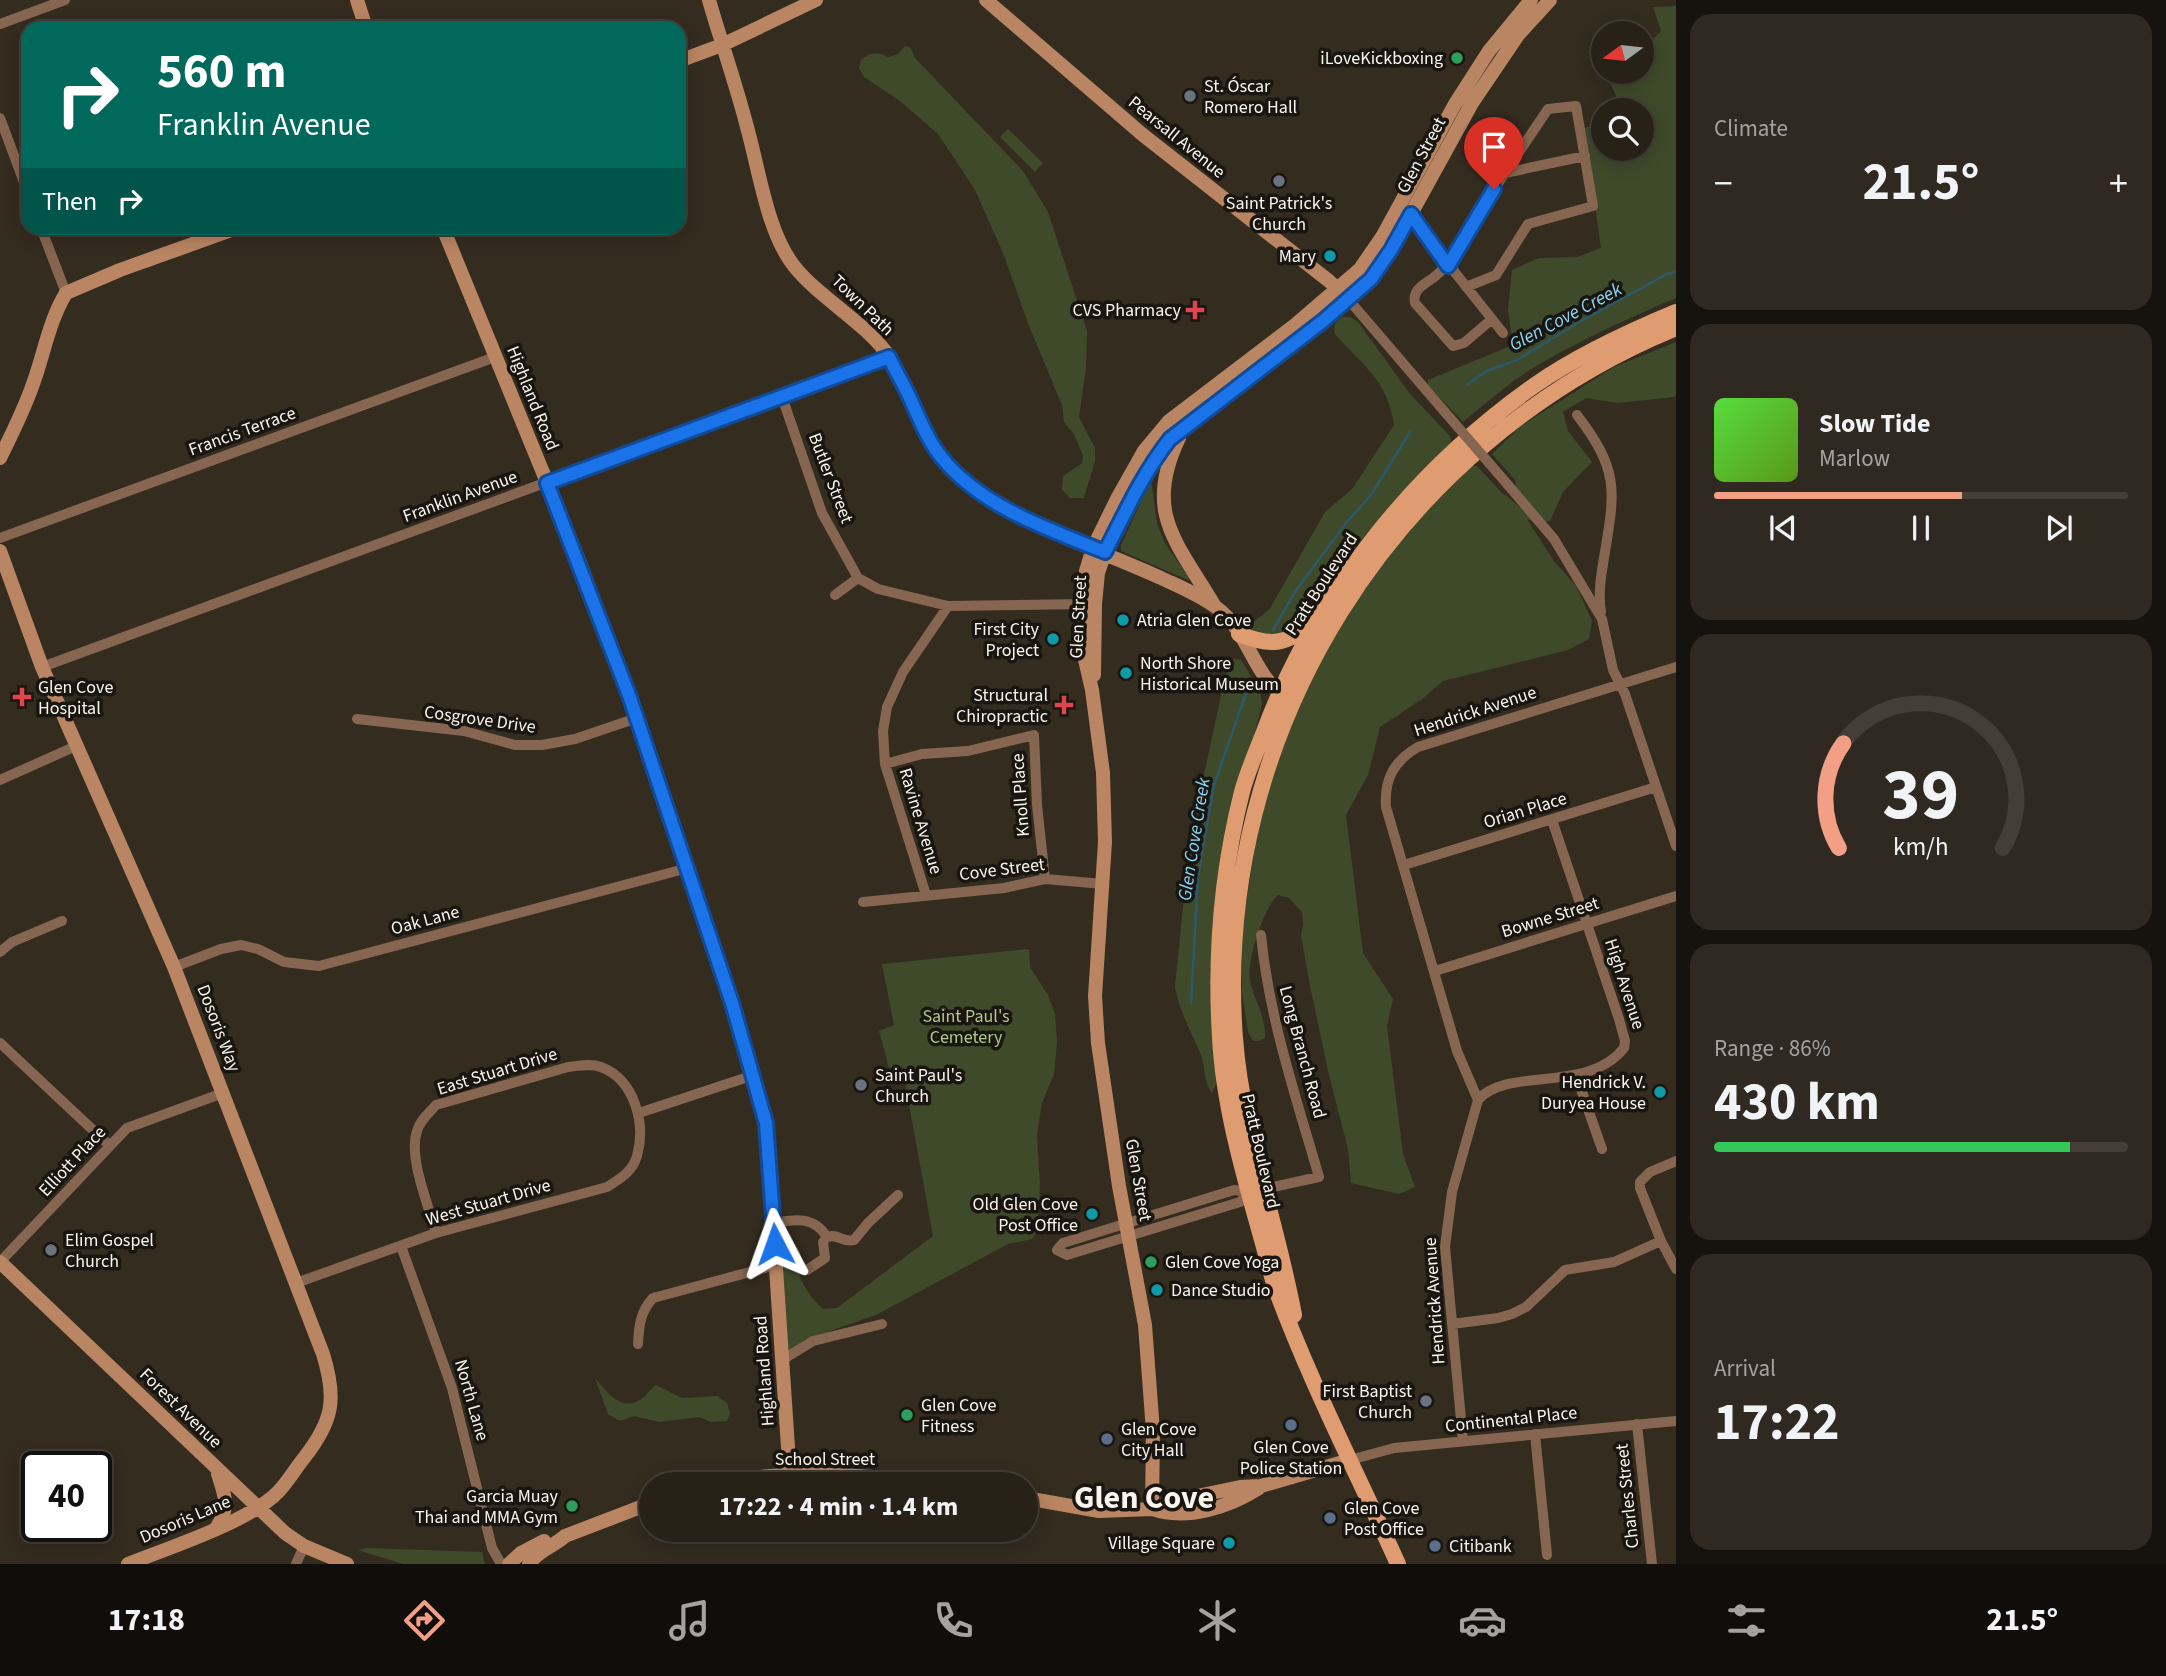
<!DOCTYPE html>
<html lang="en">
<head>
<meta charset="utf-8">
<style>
  :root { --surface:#282118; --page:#302921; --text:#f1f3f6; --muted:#a5a3a2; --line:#443e37; --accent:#f39f85 }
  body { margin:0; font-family:"Source Sans 3",sans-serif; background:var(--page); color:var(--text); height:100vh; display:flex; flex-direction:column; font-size:26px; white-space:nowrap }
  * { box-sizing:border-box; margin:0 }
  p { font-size:23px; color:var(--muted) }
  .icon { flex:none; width:38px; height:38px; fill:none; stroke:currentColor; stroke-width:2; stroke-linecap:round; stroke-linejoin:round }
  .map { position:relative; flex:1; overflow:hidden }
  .details { display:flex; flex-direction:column; gap:14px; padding:14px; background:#16120d; width:490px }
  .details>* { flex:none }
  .guide { position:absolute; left:21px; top:21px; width:665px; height:214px; border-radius:21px; box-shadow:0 4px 18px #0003,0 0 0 2px var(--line); background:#00695c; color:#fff; overflow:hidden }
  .needle { width:46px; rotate:255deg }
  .controls { position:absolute; left:1591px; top:21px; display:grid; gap:14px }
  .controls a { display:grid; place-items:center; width:63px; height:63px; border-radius:50%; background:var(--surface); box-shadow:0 4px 18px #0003,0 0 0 2px var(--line); font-size:35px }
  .speed { position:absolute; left:21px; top:1451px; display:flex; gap:14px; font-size:35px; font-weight:700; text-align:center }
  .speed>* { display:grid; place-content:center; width:91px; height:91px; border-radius:50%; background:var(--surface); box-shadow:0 4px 18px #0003,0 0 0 2px var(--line); line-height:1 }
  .speed .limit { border:4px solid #111; border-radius:10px; background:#fff; color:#111 }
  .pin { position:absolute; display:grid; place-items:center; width:60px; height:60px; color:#fff; margin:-72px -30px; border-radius:50% 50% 50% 0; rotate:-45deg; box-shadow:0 0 7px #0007 }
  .pin .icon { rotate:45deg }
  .me { position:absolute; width:77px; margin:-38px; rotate:356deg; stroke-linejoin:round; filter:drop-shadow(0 0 5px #0008) }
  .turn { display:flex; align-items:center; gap:24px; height:147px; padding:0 21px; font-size:32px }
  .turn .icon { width:91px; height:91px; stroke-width:2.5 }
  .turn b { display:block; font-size:49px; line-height:60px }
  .then { display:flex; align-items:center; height:66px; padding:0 21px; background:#0003; gap:14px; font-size:26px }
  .big { font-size:52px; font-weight:700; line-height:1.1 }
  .details .tile { flex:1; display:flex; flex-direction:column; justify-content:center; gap:10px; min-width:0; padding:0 24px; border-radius:21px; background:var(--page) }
  .details .dial { align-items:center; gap:0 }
  .dial svg { height:182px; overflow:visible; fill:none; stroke:var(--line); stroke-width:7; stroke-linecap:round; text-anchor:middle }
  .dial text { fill:var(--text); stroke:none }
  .song { display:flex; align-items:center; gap:21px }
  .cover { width:84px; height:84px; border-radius:10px; background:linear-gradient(135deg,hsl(110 70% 55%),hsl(90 70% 35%)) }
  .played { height:7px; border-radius:4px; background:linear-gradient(90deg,var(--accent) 60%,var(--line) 60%) }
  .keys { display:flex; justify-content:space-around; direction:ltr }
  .heat { display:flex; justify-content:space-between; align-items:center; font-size:38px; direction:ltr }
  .charge { height:10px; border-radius:5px; background:linear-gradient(90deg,#34c759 86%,var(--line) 0) }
  .trip { position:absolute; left:639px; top:1472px; width:399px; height:70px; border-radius:35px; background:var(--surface); box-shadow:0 4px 18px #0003,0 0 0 2px var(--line); font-weight:700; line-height:70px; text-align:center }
  .dock { display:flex; height:112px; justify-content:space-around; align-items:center; background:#100d0a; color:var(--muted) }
  .dock .icon { width:49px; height:49px }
  .dock .current { color:var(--accent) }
  .dock b { font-size:32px; color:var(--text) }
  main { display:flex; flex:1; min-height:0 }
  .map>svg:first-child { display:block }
</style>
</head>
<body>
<main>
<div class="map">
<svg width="1676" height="1564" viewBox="0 0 1676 1564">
  <rect width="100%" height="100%" fill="#352c20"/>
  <path fill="#3f4a2b" d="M1676 6V298C1628 318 1581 340 1536 366 1510 382 1486 403 1463 422L1428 385V380L1513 345 1508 311 1512 270 1539 258 1577 257 1601 248 1584 128 1593 125 1600 128 1603 125V149H1642V110H1612L1616 96 1608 78 1615 72H1642V49L1661 31 1653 7Z
    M905 46 911 48 915 58 1023 171 1048 212 1087 331 1086 368 1079 417 1095 448V461L1084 498H1070L1062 490 1063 476 1082 463 1083 456 1074 434 1064 422 1062 405 1029 326 1003 253 975 190 938 134 900 101 864 77 859 68 861 60C870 52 877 51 888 57L898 54Z
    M1008 129 1043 163 1035 172 1000 137Z
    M1343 317H1350L1358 322 1410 394 1450 436 1452 444 1367 533 1313 604 1300 626 1273 639 1247 629 1248 626 1269 610 1325 512 1352 489 1394 425C1387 379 1363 366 1335 334 1333 325 1335 321 1343 317Z
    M1676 342V396L1674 397 1618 403 1586 398 1563 412 1568 431 1592 462 1563 492 1550 521 1537 523 1527 519 1554 561 1576 586 1592 621 1589 639 1568 650 1443 681 1422 699 1380 727 1368 775 1346 815 1363 953 1393 999 1387 1026 1403 1154 1415 1187 1399 1194 1351 1183 1348 1149 1329 1075 1309 981 1301 935 1303 925 1302 912 1289 898 1278 895C1264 907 1246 962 1250 981 1255 1002 1266 1016 1265 1038L1259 1041H1253L1248 1032 1242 993V928L1265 785 1311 672 1393 545 1470 466H1477L1501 492 1520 507 1515 480 1492 454 1521 426 1614 367Z
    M1151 480 1157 524 1165 543 1189 578 1188 580 1121 551V545Z
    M1236 659 1241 660 1260 691 1262 704 1241 790 1231 843 1219 1077 1212 1093C1203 1082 1206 1068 1201 1055 1192 1033 1179 1011 1175 987L1189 845 1226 672 1229 660Z
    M1029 949 1030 967 1048 995 1055 1014 1057 1042 1054 1074 1042 1103 1037 1135 1040 1186 1038 1230 1032 1239 1008 1244 876 1315 804 1340 782 1360 778 1244 781 1238 786 1237 792 1240C795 1248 795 1255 796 1263 799 1280 810 1298 823 1309L837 1308 933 1236 902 1066 889 1068 879 1031 894 1025 882 964Z
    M595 1378C606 1391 621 1412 640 1400 646 1396 650 1389 656 1385L682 1398 717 1396 727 1403 730 1413 727 1421 711 1422 699 1417 659 1422 634 1416 620 1421 608 1414Z
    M367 1548 482 1552 485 1564H403L358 1550Z"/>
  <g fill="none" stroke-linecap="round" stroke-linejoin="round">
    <path stroke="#2c586a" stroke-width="2.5" d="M1468 384 1487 371 1517 360 1581 321 1667 274 1676 272
      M1273 630 1297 589 1346 523 1371 495 1410 432
      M1191 1003 1198 876 1214 785 1249 685"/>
    <path stroke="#876651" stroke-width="10" d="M0 24 65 0
      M0 118 28 193
      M1407 212 1503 333
      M41 228 66 293
      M1466 287 1496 275 1528 224 1593 206 1576 106 1548 109 1505 173
      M1348 299 1444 411
      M1492 319 1464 343 1453 346 1415 303C1412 290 1423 285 1433 278 1465 253 1481 207 1505 173L1585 156
      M782 397 822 513 858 578 878 589 948 606 1087 604
      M1577 415C1620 471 1615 491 1604 558 1601 576 1598 593 1601 612
      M1508 485 1554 539 1602 619 1613 670 1625 694 1676 846
      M0 538 495 357
      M835 595 858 578
      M42 667 889 357
      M357 719 464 731 515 745H542L575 739 637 718
      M885 764 922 754 968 751 1034 735 1037 805 1045 879
      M0 780 76 746
      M1404 865 1656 787
      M926 895 885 764 883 731 887 707 903 672 948 606
      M863 902 1004 888 1045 879 1103 884
      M0 952 12 942 62 921
      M174 967 221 949 241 945 258 949 284 962 319 966 688 868
      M1435 971 1676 896
      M0 1043 110 1146
      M1576 1075 1602 1149
      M1478 1100C1508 1066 1588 1094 1624 1048L1625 1041 1619 1019 1552 820
      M639 1113 754 1075
      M1676 1161 1650 1172 1640 1182V1188L1661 1241 1676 1269
      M1250 1192 1240 1202 1067 1255 1057 1250 1063 1243 1234 1190 1250 1192 1319 1177C1296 1097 1269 1018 1261 935
      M773 1223C795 1219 814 1216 827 1237L823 1242 825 1258 807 1270
      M827 1237C838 1233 843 1243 854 1240L868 1223 898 1195
      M401 1246 452 1388 492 1548 501 1564
      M0 1262 127 1128 223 1093
      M296 1283 436 1233 607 1187C620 1179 633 1171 637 1156 646 1124 635 1080 601 1067 590 1063 579 1066 568 1067L436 1105C429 1113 420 1120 417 1131 408 1158 429 1206 436 1233
      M1452 1324 1498 1318 1512 1314 1526 1307 1565 1270 1614 1262 1661 1241
      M638 1344C639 1326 640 1312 653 1298L776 1265
      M782 1360 813 1341 882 1324
      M1637 1424 1652 1564
      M1535 1434 1547 1555
      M1463 1441 1445 1247 1452 1192 1478 1100 1457 1051 1386 807C1384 779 1394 761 1418 747L1676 667
      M1350 1460 1394 1448 1676 1421
      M296 1564 304 1546"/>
    <path stroke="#b98563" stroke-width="14" d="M357 0 366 28
      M709 0C721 42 736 84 747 127 759 169 767 232 794 266 819 298 868 324 890 358 922 409 922 449 975 489 1025 527 1103 551 1161 578 1180 587 1200 595 1217 608 1240 625 1249 654 1265 677 1271 685 1279 693 1287 700
      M986 0 1143 135 1329 281 1344 295
      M679 61 722 45 816 0
      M443 228 580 563 629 695 718 957 766 1119 790 1477
      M1179 438C1143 513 1177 542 1214 605
      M0 458C12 434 24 410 33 384 44 354 49 321 66 293L120 270 237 228
      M0 551 42 667 174 967 323 1354C337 1399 333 1421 304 1458 295 1469 288 1482 278 1492 249 1522 168 1548 128 1564
      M1094 675 1095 604 1098 573 1105 552 1155 458 1180 430 1323 321 1371 279 1391 250 1472 103 1518 35 1550 0
      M0 1262 285 1533 304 1546 347 1564
      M714 1484C779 1469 870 1474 936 1484
      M1026 1498 1099 1511 1152 1509 1178 1500 1240 1487 1261 1486 1350 1460
      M1152 1509 1153 1431 1145 1325 1119 1186 1098 1043 1095 996 1105 842 1103 773 1092 690 1083 651 1082 604 1086 571 1093 548 1117 499 1144 451 1169 421 1295 325 1360 269 1382 237 1455 104 1489 51 1531 0
      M1152 1509C1187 1521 1229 1507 1259 1488
      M217 1527C230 1507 225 1495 218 1474
      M509 1564 521 1553 544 1541
      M529 1564C538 1550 553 1547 565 1536L651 1503"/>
    <path stroke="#df9c71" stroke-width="16" d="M1239 634C1271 647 1287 645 1313 622
      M1294 1315C1277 1222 1242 1132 1235 1038 1212 732 1393 444 1676 328
      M1398 1564C1356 1471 1309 1380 1274 1284 1253 1204 1224 1119 1220 1037 1215 956 1222 871 1242 792 1247 773 1255 755 1262 737 1314 595 1412 472 1535 385 1578 355 1628 332 1676 312"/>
    <path stroke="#876651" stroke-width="10" d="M1444 411 1508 485"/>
  </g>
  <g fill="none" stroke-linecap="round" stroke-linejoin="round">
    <defs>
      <path id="route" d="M775 1244 766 1123 732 1003 629 695 547 483 889 357C895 370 903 383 909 396 919 417 927 440 942 458 982 507 1048 529 1105 552 1125 513 1143 473 1170 439L1323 321 1371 279 1391 250 1411 214 1448 266 1494 189"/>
    </defs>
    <use href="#route" stroke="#114b97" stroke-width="18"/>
    <use href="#route" stroke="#1a73e8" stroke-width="12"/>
  </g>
  <g fill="#2e9e5b" stroke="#191510" stroke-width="2.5">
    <circle cx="1457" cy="58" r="7"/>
    <circle cx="1151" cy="1262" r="7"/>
    <circle cx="907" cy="1415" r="7"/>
    <circle cx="572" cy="1506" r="7"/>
  </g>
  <g fill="#6b7280" stroke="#191510" stroke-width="2.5">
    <circle cx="1190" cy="96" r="7"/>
    <circle cx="1279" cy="181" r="7"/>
    <circle cx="861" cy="1085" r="7"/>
    <circle cx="51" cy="1250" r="7"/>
    <circle cx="1426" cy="1401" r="7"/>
  </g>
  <g fill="#0f9aa8" stroke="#191510" stroke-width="2.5">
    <circle cx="1330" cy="256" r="7"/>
    <circle cx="1123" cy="620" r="7"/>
    <circle cx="1053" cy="639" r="7"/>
    <circle cx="1126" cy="673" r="7"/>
    <circle cx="1660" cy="1092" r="7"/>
    <circle cx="1092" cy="1214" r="7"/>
    <circle cx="1157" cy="1290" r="7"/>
    <circle cx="1229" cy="1543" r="7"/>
  </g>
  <g fill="#e0444e" stroke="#191510" stroke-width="2.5">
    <path d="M1191.5 299.5h7v7h7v7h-7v7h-7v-7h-7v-7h7z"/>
    <path d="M18.5 686.5h7v7h7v7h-7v7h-7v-7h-7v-7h7z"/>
    <path d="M1060.5 694.5h7v7h7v7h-7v7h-7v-7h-7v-7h7z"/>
  </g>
  <g fill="#5c6f8a" stroke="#191510" stroke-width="2.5">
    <circle cx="1291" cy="1425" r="7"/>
    <circle cx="1107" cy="1439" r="7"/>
    <circle cx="1330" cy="1518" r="7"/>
    <circle cx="1435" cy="1546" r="7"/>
  </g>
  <g text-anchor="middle" stroke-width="7" stroke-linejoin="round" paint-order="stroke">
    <g font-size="18" fill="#faf4ec" stroke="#191510" text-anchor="start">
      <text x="1443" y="64" text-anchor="end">iLoveKickboxing</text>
      <text x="1204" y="92">St. Óscar<tspan x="1204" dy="21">Romero Hall</tspan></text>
      <text x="1279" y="209" text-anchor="middle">Saint Patrick's<tspan x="1279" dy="21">Church</tspan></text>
      <text x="1316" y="262" text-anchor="end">Mary</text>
      <text x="1181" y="316" text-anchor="end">CVS Pharmacy</text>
      <text x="1137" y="626">Atria Glen Cove</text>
      <text x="1039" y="635" text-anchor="end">First City<tspan x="1039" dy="21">Project</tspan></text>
      <text x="1140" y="669">North Shore<tspan x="1140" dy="21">Historical Museum</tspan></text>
      <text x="38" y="693">Glen Cove<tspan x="38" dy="21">Hospital</tspan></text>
      <text x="1048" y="701" text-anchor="end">Structural<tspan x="1048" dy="21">Chiropractic</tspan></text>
      <text x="875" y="1081">Saint Paul's<tspan x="875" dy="21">Church</tspan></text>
      <text x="1646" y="1088" text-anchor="end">Hendrick V.<tspan x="1646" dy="21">Duryea House</tspan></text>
      <text x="1078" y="1210" text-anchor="end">Old Glen Cove<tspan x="1078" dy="21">Post Office</tspan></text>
      <text x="65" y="1246">Elim Gospel<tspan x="65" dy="21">Church</tspan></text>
      <text x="1165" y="1268">Glen Cove Yoga</text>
      <text x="1171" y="1296">Dance Studio</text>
      <text x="1412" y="1397" text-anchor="end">First Baptist<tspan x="1412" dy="21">Church</tspan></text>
      <text x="921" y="1411">Glen Cove<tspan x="921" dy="21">Fitness</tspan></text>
      <text x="1121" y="1435">Glen Cove<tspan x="1121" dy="21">City Hall</tspan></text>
      <text x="1291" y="1453" text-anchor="middle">Glen Cove<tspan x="1291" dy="21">Police Station</tspan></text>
      <text x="558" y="1502" text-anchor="end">Garcia Muay<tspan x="558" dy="21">Thai and MMA Gym</tspan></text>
      <text x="1344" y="1514">Glen Cove<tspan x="1344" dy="21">Post Office</tspan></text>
      <text x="1215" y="1549" text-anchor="end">Village Square</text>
      <text x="1449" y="1552">Citibank</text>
    </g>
    <g font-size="18" fill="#faf4ec" stroke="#191510">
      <text transform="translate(1177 137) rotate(39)" y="6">Pearsall Avenue</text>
      <text transform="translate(1421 155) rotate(-62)" y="6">Glen Street</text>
      <text transform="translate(863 305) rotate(44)" y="6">Town Path</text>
      <text transform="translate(533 398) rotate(68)" y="6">Highland Road</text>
      <text transform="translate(242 431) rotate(-20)" y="6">Francis Terrace</text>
      <text transform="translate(831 478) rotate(69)" y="6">Butler Street</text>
      <text transform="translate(460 496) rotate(-20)" y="6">Franklin Avenue</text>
      <text transform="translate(1321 584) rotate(-57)" y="6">Pratt Boulevard</text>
      <text transform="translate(1078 617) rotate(-87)" y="6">Glen Street</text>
      <text transform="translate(1475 711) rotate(-18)" y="6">Hendrick Avenue</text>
      <text transform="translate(480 719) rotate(8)" y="6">Cosgrove Drive</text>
      <text transform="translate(1020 795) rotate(-94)" y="6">Knoll Place</text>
      <text transform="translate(1525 810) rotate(-17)" y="6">Orian Place</text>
      <text transform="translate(921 821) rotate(73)" y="6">Ravine Avenue</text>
      <text transform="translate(1002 869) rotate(-7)" y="6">Cove Street</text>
      <text transform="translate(1550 917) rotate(-17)" y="6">Bowne Street</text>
      <text transform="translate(425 920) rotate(-15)" y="6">Oak Lane</text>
      <text transform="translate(1625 984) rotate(72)" y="6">High Avenue</text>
      <text transform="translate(219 1028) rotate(69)" y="6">Dosoris Way</text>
      <text transform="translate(1303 1052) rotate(75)" y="6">Long Branch Road</text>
      <text transform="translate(497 1071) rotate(-17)" y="6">East Stuart Drive</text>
      <text transform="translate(1261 1151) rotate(77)" y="6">Pratt Boulevard</text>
      <text transform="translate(72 1161) rotate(-47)" y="6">Elliott Place</text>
      <text transform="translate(1139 1180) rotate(80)" y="6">Glen Street</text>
      <text transform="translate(488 1202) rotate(-16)" y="6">West Stuart Drive</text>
      <text transform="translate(1434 1301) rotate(-94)" y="6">Hendrick Avenue</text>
      <text transform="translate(764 1371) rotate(-94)" y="6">Highland Road</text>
      <text transform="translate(472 1400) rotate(74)" y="6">North Lane</text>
      <text transform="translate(181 1408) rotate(44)" y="6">Forest Avenue</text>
      <text transform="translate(1511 1419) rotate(-6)" y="6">Continental Place</text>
      <text x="825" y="1465">School Street</text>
      <text transform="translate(1627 1496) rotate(-96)" y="6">Charles Street</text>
      <text transform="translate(185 1519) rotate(-23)" y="6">Dosoris Lane</text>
    </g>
    <g font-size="18" fill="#b1c88a" stroke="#191510">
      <text x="966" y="1022">Saint Paul's<tspan x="966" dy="21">Cemetery</tspan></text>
    </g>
    <g font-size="19" font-style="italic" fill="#8ad5f5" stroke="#191510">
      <text transform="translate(1565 316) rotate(-28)" y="7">Glen Cove Creek</text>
      <text transform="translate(1193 839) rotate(-81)" y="7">Glen Cove Creek</text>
    </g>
    <g font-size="32" font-weight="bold" fill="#faf4ec" stroke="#191510">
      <text x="1144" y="1508">Glen Cove</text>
    </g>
  </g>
</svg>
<div class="controls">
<a><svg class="needle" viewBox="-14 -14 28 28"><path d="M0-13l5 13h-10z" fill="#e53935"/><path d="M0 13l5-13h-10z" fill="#a5a3a2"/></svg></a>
<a><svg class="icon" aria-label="search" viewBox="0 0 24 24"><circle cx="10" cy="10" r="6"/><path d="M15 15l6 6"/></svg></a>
</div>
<div class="speed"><div class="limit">40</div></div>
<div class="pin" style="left:1494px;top:189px;background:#d93025"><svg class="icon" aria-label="arrive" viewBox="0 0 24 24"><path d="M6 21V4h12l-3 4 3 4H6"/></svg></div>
<svg class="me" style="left:775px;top:1244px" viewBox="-20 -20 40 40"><path d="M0-17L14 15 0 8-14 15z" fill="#1a73e8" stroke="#fff" stroke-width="4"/></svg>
<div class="trip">17:22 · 4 min · 1.4 km</div>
<div class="guide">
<div class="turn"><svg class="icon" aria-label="right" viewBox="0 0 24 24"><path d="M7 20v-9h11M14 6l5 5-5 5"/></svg><div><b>560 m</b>Franklin Avenue</div></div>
<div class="then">Then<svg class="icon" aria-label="right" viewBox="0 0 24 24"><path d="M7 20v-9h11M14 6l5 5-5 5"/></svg></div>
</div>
</div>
<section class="details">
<div class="tile"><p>Climate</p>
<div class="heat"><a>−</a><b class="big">21.5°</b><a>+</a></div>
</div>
<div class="tile">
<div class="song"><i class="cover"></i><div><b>Slow Tide</b><p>Marlow</p></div></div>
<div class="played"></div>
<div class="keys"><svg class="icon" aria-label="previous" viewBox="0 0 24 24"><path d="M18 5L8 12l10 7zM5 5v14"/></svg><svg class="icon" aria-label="pause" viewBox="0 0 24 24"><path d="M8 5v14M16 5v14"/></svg><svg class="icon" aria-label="next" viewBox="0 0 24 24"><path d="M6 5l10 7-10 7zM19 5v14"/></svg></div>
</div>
<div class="tile dial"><svg viewBox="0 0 100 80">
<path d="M14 69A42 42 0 1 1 86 69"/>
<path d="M14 69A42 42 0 0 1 16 23" stroke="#f39f85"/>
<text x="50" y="56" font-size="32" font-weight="700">39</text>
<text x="50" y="72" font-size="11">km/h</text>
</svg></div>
<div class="tile"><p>Range · 86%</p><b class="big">430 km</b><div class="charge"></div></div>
<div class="tile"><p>Arrival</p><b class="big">17:22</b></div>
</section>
</main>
<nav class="dock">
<b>17:18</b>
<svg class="icon current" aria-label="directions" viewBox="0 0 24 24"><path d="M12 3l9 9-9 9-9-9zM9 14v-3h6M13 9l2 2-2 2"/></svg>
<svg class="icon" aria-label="music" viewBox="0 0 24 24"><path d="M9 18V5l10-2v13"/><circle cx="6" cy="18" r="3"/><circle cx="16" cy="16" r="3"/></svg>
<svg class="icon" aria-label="phone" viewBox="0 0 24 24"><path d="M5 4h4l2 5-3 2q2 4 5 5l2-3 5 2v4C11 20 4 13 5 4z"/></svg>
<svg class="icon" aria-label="climate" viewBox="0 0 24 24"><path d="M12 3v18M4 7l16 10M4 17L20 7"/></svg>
<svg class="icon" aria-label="car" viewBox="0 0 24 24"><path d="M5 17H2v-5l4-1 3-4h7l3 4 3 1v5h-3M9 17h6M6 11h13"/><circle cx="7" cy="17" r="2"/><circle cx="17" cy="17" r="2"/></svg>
<svg class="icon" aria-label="filters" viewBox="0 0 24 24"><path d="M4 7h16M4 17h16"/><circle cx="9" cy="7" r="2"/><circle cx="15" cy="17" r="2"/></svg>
<b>21.5°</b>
</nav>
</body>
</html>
